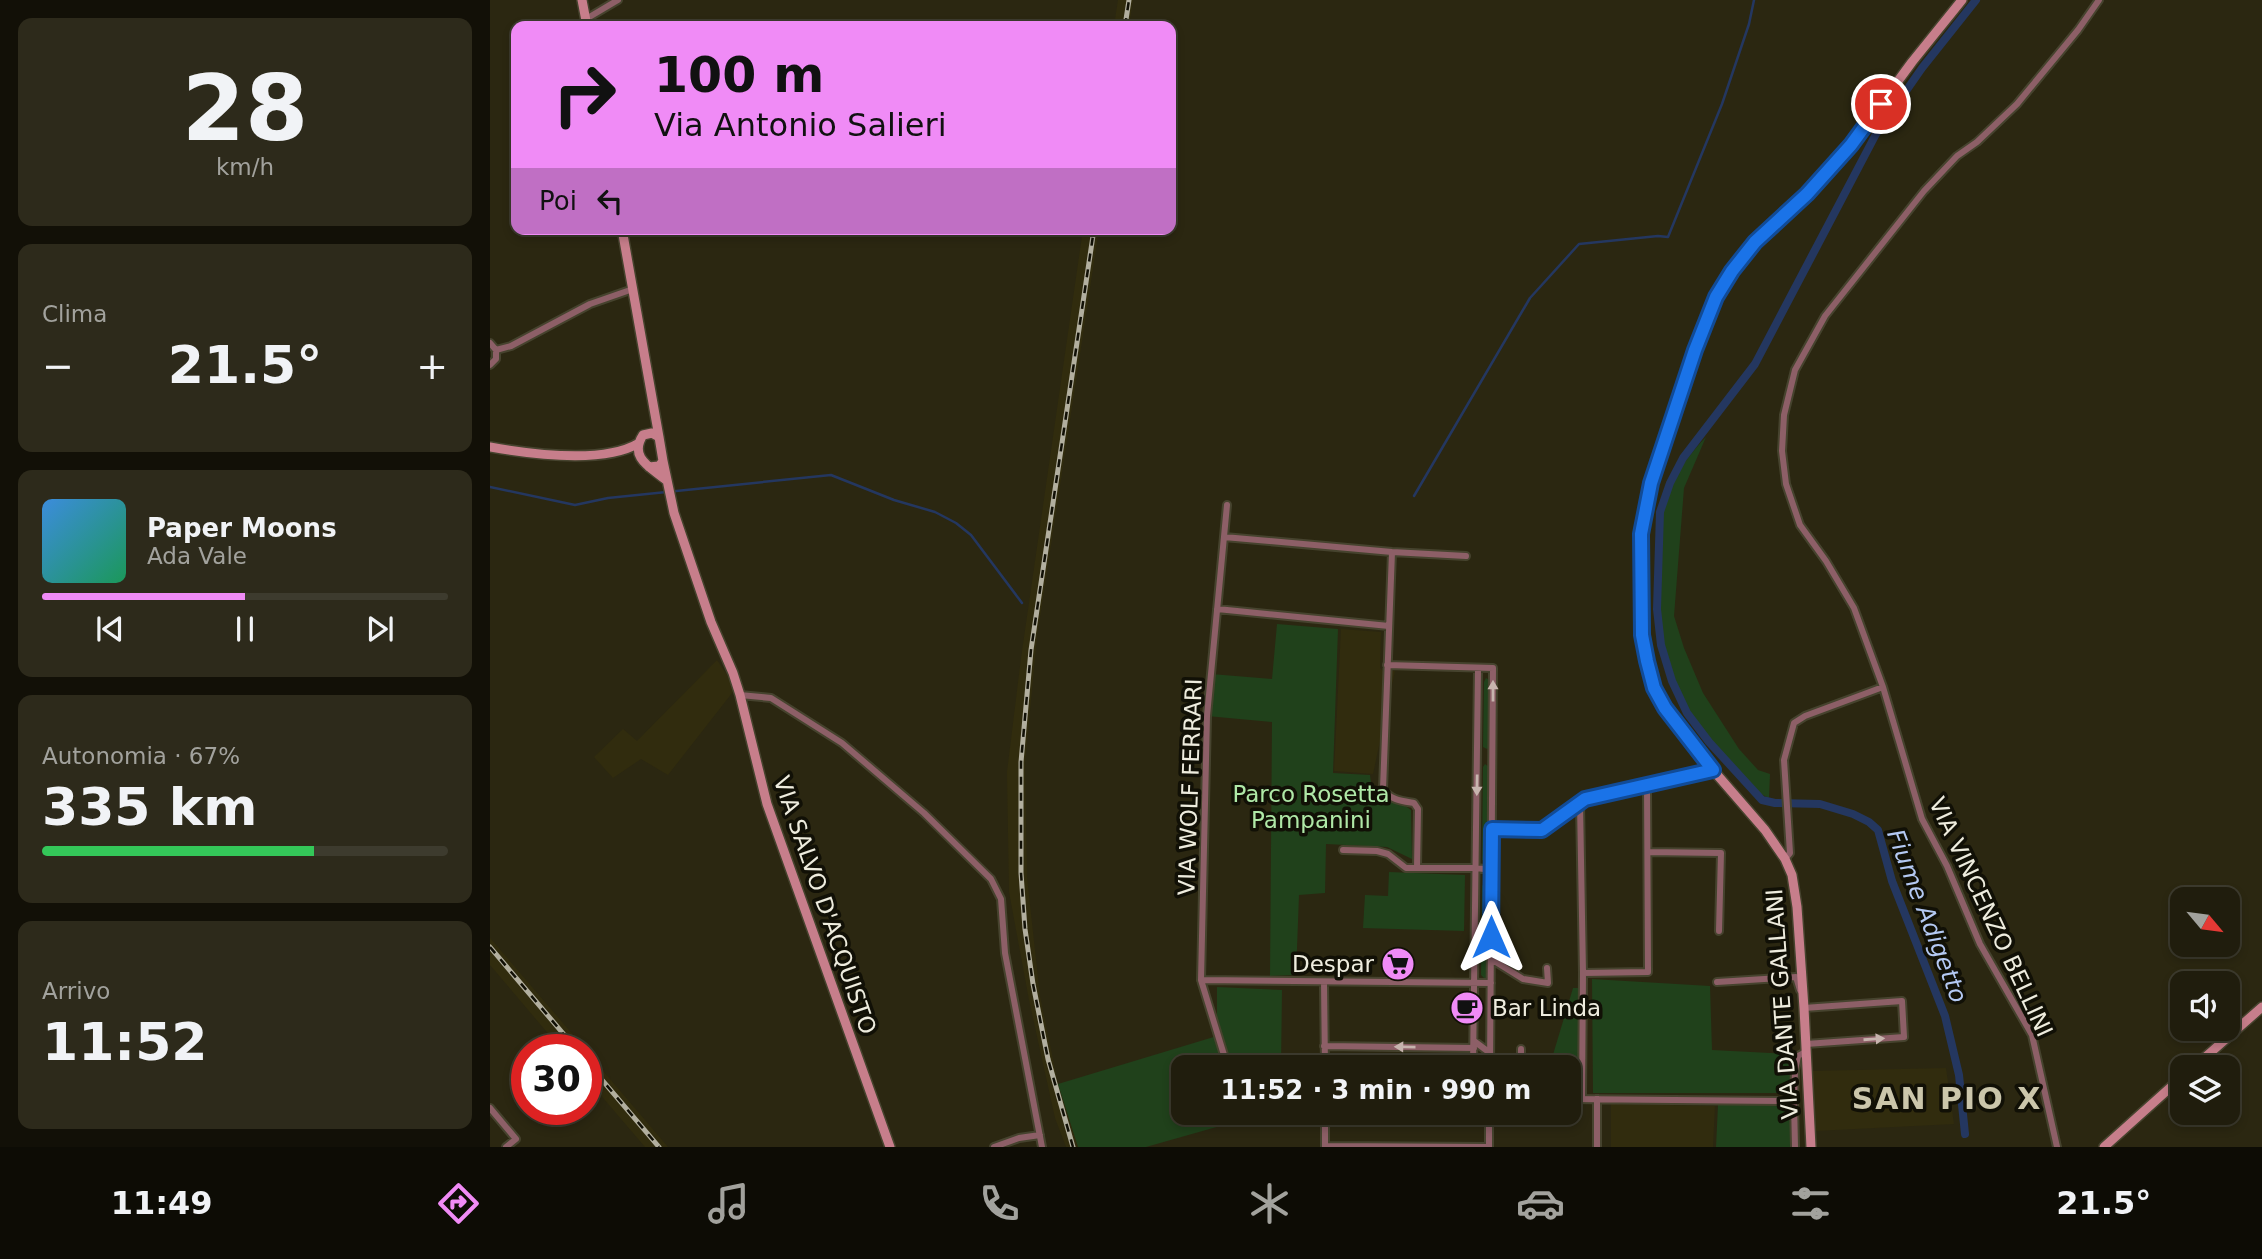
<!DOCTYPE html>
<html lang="it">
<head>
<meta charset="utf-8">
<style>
  :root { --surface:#201d0d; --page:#2d2a1b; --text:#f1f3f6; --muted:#a2a29d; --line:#3d3b2e; --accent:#f08bf6 }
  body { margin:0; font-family:"DejaVu Sans",sans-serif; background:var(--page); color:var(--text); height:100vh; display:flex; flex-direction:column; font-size:26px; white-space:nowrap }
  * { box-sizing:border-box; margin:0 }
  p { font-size:23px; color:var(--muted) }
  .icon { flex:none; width:38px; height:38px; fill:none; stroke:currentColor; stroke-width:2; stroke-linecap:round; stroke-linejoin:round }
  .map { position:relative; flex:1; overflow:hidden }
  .details { display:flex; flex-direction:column; gap:18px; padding:18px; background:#121007; width:490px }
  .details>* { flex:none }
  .hud { position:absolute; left:21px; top:21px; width:665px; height:214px; border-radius:14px; box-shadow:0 4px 10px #0003,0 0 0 2px var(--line); background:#f08bf6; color:#111; overflow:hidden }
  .needle { width:46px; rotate:119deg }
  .controls { position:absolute; left:1680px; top:887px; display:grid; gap:14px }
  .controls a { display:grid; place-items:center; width:70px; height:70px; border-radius:14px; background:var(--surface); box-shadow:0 4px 10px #0003,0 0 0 2px var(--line); font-size:35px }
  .speed { position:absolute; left:21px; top:1034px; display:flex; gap:14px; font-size:35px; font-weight:700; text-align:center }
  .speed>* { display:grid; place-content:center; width:91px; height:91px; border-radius:50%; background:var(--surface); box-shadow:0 4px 10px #0003,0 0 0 2px var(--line); line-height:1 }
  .speed .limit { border:10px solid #d22; background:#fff; color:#111 }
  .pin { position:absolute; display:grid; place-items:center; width:60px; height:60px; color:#fff; margin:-30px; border:4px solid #fff; border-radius:50%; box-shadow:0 2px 7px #0007 }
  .me { position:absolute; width:77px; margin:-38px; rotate:0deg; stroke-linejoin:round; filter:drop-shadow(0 0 5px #0008) }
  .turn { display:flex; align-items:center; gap:24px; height:147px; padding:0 28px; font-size:32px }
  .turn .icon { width:91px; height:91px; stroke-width:2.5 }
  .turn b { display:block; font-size:49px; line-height:60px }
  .then { display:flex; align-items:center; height:66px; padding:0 28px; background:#0003; gap:14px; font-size:26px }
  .big { font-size:52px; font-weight:700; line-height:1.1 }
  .details .widget { flex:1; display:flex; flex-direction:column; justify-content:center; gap:10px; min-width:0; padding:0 24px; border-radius:14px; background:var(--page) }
  .details .dial { align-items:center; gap:0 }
  .dial b { font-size:91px; line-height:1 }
  .song { display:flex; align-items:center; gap:21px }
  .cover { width:84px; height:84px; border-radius:10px; background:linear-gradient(135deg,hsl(210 70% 55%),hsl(150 70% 35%)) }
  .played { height:7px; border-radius:4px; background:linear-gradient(90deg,var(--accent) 50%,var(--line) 50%) }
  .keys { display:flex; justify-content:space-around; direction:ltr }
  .heat { display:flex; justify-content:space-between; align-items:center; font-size:38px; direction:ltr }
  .charge { height:10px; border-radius:5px; background:linear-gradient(90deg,#34c759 67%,var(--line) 0) }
  .trip { position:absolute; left:681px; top:1055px; width:410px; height:70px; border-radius:14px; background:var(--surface); box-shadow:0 4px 10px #0003,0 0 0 2px var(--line); font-weight:700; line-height:70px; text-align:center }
  .tabs { display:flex; height:112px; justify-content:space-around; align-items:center; background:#0d0c05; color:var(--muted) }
  .tabs .icon { width:49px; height:49px }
  .tabs .on { color:var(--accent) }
  .tabs b { font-size:32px; color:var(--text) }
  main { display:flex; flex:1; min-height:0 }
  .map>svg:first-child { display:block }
</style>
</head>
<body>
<main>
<section class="details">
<div class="widget dial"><b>28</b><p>km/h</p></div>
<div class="widget"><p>Clima</p>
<div class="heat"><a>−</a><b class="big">21.5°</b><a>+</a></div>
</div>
<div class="widget">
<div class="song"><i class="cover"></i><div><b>Paper Moons</b><p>Ada Vale</p></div></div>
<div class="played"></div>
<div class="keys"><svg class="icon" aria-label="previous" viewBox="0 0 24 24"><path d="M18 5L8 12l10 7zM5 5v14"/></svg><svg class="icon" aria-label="pause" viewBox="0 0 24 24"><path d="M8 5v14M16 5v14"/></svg><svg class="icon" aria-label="next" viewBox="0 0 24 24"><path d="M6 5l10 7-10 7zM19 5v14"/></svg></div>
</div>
<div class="widget"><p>Autonomia · 67%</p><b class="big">335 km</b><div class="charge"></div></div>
<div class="widget"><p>Arrivo</p><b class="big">11:52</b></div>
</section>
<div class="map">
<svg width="1772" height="1147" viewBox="0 0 1772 1147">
  <rect width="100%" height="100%" fill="#2b2711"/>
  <path fill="#312c0e" d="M628 0H643L639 26H624Z
    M593 229H609L547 637 535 763 537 877 550 996 568 1084 588 1147H576L565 1118 539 1000 519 892 517 772 531 658Z
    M851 629 891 632 890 668 893 671H905L883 774 844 771Z
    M227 660 246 688 178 775 151 759 123 778 104 757 133 729 147 741Z
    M0 938 96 1050H72L0 965Z
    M96 1051 178 1147H155L96 1078Z
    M1456 1068 1464 1124 1325 1131 1322 1071Z
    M1121 1104 1225 1106 1223 1147H1121Z"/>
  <path fill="#20411b" d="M1216 437 1194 488 1184 616 1194 648 1213 693 1249 749 1268 770 1280 774 1279 798C1264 792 1251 775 1240 763 1211 735 1180 691 1170 652 1163 625 1165 524 1174 498 1180 480 1203 450 1216 437Z
    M787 624 848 629 843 773 880 775C882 805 906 797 921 810L922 859 897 847 836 844 835 893 809 895 806 975 780 976 782 722 717 716 721 674 782 679Z
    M996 678 1001 681 1000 746 997 749 993 747 994 682Z
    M995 764 999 767 998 859 996 862 992 860 993 767Z
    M899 872 975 875 974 931 873 928 875 895 898 896Z
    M994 883 998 886 997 976 995 979 991 975 992 886Z
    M1102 979 1220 986 1222 1050 1302 1054 1303 1093H1103Z
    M727 987 792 990 791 1067 693 1068V1113H776L656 1147H588L568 1084 727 1036Z
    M1083 988H1089V1096H1078V1068H1059Z
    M1228 1105H1304L1305 1147H1226Z"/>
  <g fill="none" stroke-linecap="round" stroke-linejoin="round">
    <path stroke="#243760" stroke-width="2.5" d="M0 487 85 505 118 498 341 475 404 500 445 512 466 523 481 535 532 603
      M924 496 1040 298 1089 244 1168 236 1178 237 1232 104 1259 24 1264 0"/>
    <path stroke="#243760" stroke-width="8" d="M1475 1134 1469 1075 1455 1016 1402 881 1388 830 1379 822 1363 814 1330 804 1285 803 1272 800 1219 742 1197 713 1182 681 1171 645 1167 609 1170 512 1180 483 1193 458 1265 364 1386 134 1432 68 1486 0"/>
    <defs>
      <path id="street" d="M96 19 128 0
        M0 343 6 350V359L0 365
        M6 350 21 346 100 304 143 289
        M737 505 717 716 711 980 738 1068
        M734 537 902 552 976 556
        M902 552 893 789C900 800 912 801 924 803L928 809 927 868
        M727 609 899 626
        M897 665 1003 668 1000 1068
        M250 695 281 698 352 743 434 813 501 879 511 899 515 953 552 1147
        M1090 803 1093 973 1092 1099
        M1002 829 1052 830 1095 799 1223 770
        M853 850 887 851 898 854 916 868H986L1002 870
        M1158 852 1231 853 1229 931
        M1295 859 1300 853 1294 760 1304 723 1315 716 1393 687
        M1001 959 1033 979 1058 983 1057 968
        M1093 973 1158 972 1157 785
        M711 980 1001 983
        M834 982 835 1068
        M1227 982 1306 977 1310 990
        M1313 1004 1314 1008 1412 1001 1414 1037 1316 1044
        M984 1041 1000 1053
        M834 1046 984 1048
        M983 1068 988 668
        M1031 1068V1049
        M1078 1099 1304 1101
        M1107 1099V1147
        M0 1108 26 1139 16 1147
        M835 1146 999 1147
        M504 1147 529 1138 550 1135
        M835 1147V1113
        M999 1147V1113
        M1305 1147 1304 1101 1305 1070 1308 1056 1317 1051
        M1567 1147 1542 1035 1490 944 1457 866 1432 819 1393 687 1364 608 1336 561 1310 525 1296 484 1292 451 1294 415 1305 370 1335 316 1434 191 1467 156 1487 142 1527 104 1588 30 1609 0"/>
      <path id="secondary" d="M92 0 97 26
        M132 229 169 437
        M0 447C40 454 114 464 149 443
        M173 461 184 513 221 622 243 673 250 695 277 804 400 1147
        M159 467 169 466 173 461 169 437 162 433 153 435C138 458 162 468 176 480
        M1703 1068 1772 1007
        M1321 1147 1314 1008 1307 907 1302 875 1295 859 1275 830 1223 770 1195 734 1175 708 1164 688 1152 635 1151 534 1161 483 1205 350 1226 297 1242 271 1265 242 1317 195 1361 145 1422 62 1472 0
        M1614 1147 1692 1077"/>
    </defs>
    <use href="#street" stroke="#46432e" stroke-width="10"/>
    <use href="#secondary" stroke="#46432e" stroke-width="12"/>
    <use href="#street" stroke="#8d5f67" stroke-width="6"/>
    <use href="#secondary" stroke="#c77e8b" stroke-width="9"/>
    <defs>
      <path id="rail" d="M635 26 639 0
        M0 947 87 1050
        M96 1061 169 1147
        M583 1147 558 1059 543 984 535 929 531 873V762L541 650 604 229"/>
    </defs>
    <use href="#rail" stroke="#b2af9f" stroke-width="5"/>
    <use href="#rail" stroke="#111006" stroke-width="2.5" stroke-dasharray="8" stroke-linecap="butt"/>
  </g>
  <defs><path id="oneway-solid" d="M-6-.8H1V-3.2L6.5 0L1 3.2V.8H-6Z" transform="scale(1.75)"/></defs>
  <g fill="#c7b4ae">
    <use href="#oneway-solid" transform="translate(1003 691) rotate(-90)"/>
    <use href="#oneway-solid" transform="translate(987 785) rotate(91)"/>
    <use href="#oneway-solid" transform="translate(1384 1039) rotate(-4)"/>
    <use href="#oneway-solid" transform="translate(915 1047) rotate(-179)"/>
  </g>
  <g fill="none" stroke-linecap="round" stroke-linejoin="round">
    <defs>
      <path id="route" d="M1001 937 1002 829 1052 830 1095 799 1223 770 1175 708 1164 688 1157 661 1152 635 1151 534 1161 483 1205 350 1226 297 1242 271 1265 242 1317 194 1361 145 1391 104"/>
    </defs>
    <use href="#route" stroke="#114b97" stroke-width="18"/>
    <use href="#route" stroke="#1a73e8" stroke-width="12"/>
  </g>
  <defs>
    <symbol id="supermarket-disc" viewBox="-11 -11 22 22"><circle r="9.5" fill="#f08bf6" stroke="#111006"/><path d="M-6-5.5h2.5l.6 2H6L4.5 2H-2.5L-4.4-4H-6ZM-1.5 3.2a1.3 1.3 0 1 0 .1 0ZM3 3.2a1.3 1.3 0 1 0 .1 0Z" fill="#111"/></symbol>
    <symbol id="cafe-disc" viewBox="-11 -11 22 22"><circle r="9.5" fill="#f08bf6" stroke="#111006"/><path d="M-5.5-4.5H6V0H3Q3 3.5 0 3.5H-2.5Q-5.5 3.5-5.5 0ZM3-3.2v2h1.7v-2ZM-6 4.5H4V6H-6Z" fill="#111"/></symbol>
  </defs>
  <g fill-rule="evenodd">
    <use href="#supermarket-disc" x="889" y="945" width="38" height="38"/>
    <use href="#cafe-disc" x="958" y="989" width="38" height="38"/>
  </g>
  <g text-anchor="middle" stroke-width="7" stroke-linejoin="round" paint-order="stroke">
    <g font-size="23" fill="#eeecde" stroke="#111006">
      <text transform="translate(700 787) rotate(-88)" y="8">VIA WOLF FERRARI</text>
      <text transform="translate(335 905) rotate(71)" y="8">VIA SALVO D'ACQUISTO</text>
      <text transform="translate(1501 917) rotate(65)" y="8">VIA VINCENZO BELLINI</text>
      <text transform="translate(1292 1004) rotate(-94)" y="8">VIA DANTE GALLANI</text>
    </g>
    <g font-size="23" fill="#afe8a7" stroke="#111006">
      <text x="821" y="802">Parco Rosetta<tspan x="821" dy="26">Pampanini</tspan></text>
    </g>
    <g font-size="23" fill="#eeecde" stroke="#111006" text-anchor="end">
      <text x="884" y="972">Despar</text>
      <text x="1002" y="1016" text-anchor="start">Bar Linda</text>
    </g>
    <g font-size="24" font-style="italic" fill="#b4c9f3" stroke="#111006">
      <text transform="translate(1437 916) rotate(69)" y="8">Fiume Adigetto</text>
    </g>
    <g font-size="30" font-weight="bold" letter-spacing="2" fill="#cbc6ab" stroke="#111006">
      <text x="1457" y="1109">SAN PIO X</text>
    </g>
  </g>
</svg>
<div class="controls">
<a><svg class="needle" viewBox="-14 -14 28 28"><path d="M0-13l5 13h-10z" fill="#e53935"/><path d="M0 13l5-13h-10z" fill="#a2a29d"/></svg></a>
<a><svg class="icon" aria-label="sound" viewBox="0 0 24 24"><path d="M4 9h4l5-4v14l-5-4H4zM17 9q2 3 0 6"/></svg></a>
<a><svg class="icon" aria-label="layers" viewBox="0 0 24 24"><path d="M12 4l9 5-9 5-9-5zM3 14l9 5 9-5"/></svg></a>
</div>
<div class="speed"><div class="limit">30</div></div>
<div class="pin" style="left:1391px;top:104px;background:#d93025"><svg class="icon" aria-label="arrive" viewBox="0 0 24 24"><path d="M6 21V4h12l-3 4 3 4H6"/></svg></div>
<svg class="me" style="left:1001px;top:937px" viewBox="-20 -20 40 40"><path d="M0-17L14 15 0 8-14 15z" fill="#1a73e8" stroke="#fff" stroke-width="4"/></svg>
<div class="trip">11:52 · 3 min · 990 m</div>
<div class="hud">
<div class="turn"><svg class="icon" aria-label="right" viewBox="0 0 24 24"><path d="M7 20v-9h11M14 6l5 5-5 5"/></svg><div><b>100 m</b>Via Antonio Salieri</div></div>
<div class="then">Poi<svg class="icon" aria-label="left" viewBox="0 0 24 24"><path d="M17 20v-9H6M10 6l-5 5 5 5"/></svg></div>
</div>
</div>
</main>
<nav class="tabs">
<b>11:49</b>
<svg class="icon on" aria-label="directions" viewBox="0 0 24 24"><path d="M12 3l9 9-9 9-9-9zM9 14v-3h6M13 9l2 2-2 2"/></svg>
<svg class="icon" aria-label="music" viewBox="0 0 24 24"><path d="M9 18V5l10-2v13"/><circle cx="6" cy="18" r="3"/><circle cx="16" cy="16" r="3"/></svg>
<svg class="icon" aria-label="phone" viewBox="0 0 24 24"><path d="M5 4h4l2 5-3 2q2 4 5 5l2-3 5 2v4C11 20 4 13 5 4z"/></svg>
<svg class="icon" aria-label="climate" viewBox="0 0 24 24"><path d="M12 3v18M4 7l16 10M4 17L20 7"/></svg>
<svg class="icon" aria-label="car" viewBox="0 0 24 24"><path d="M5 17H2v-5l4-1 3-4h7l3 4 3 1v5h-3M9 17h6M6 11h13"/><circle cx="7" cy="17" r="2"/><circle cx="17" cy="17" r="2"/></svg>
<svg class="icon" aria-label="filters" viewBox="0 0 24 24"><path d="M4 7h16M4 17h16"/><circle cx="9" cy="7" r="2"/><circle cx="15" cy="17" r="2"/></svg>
<b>21.5°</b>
</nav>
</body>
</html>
